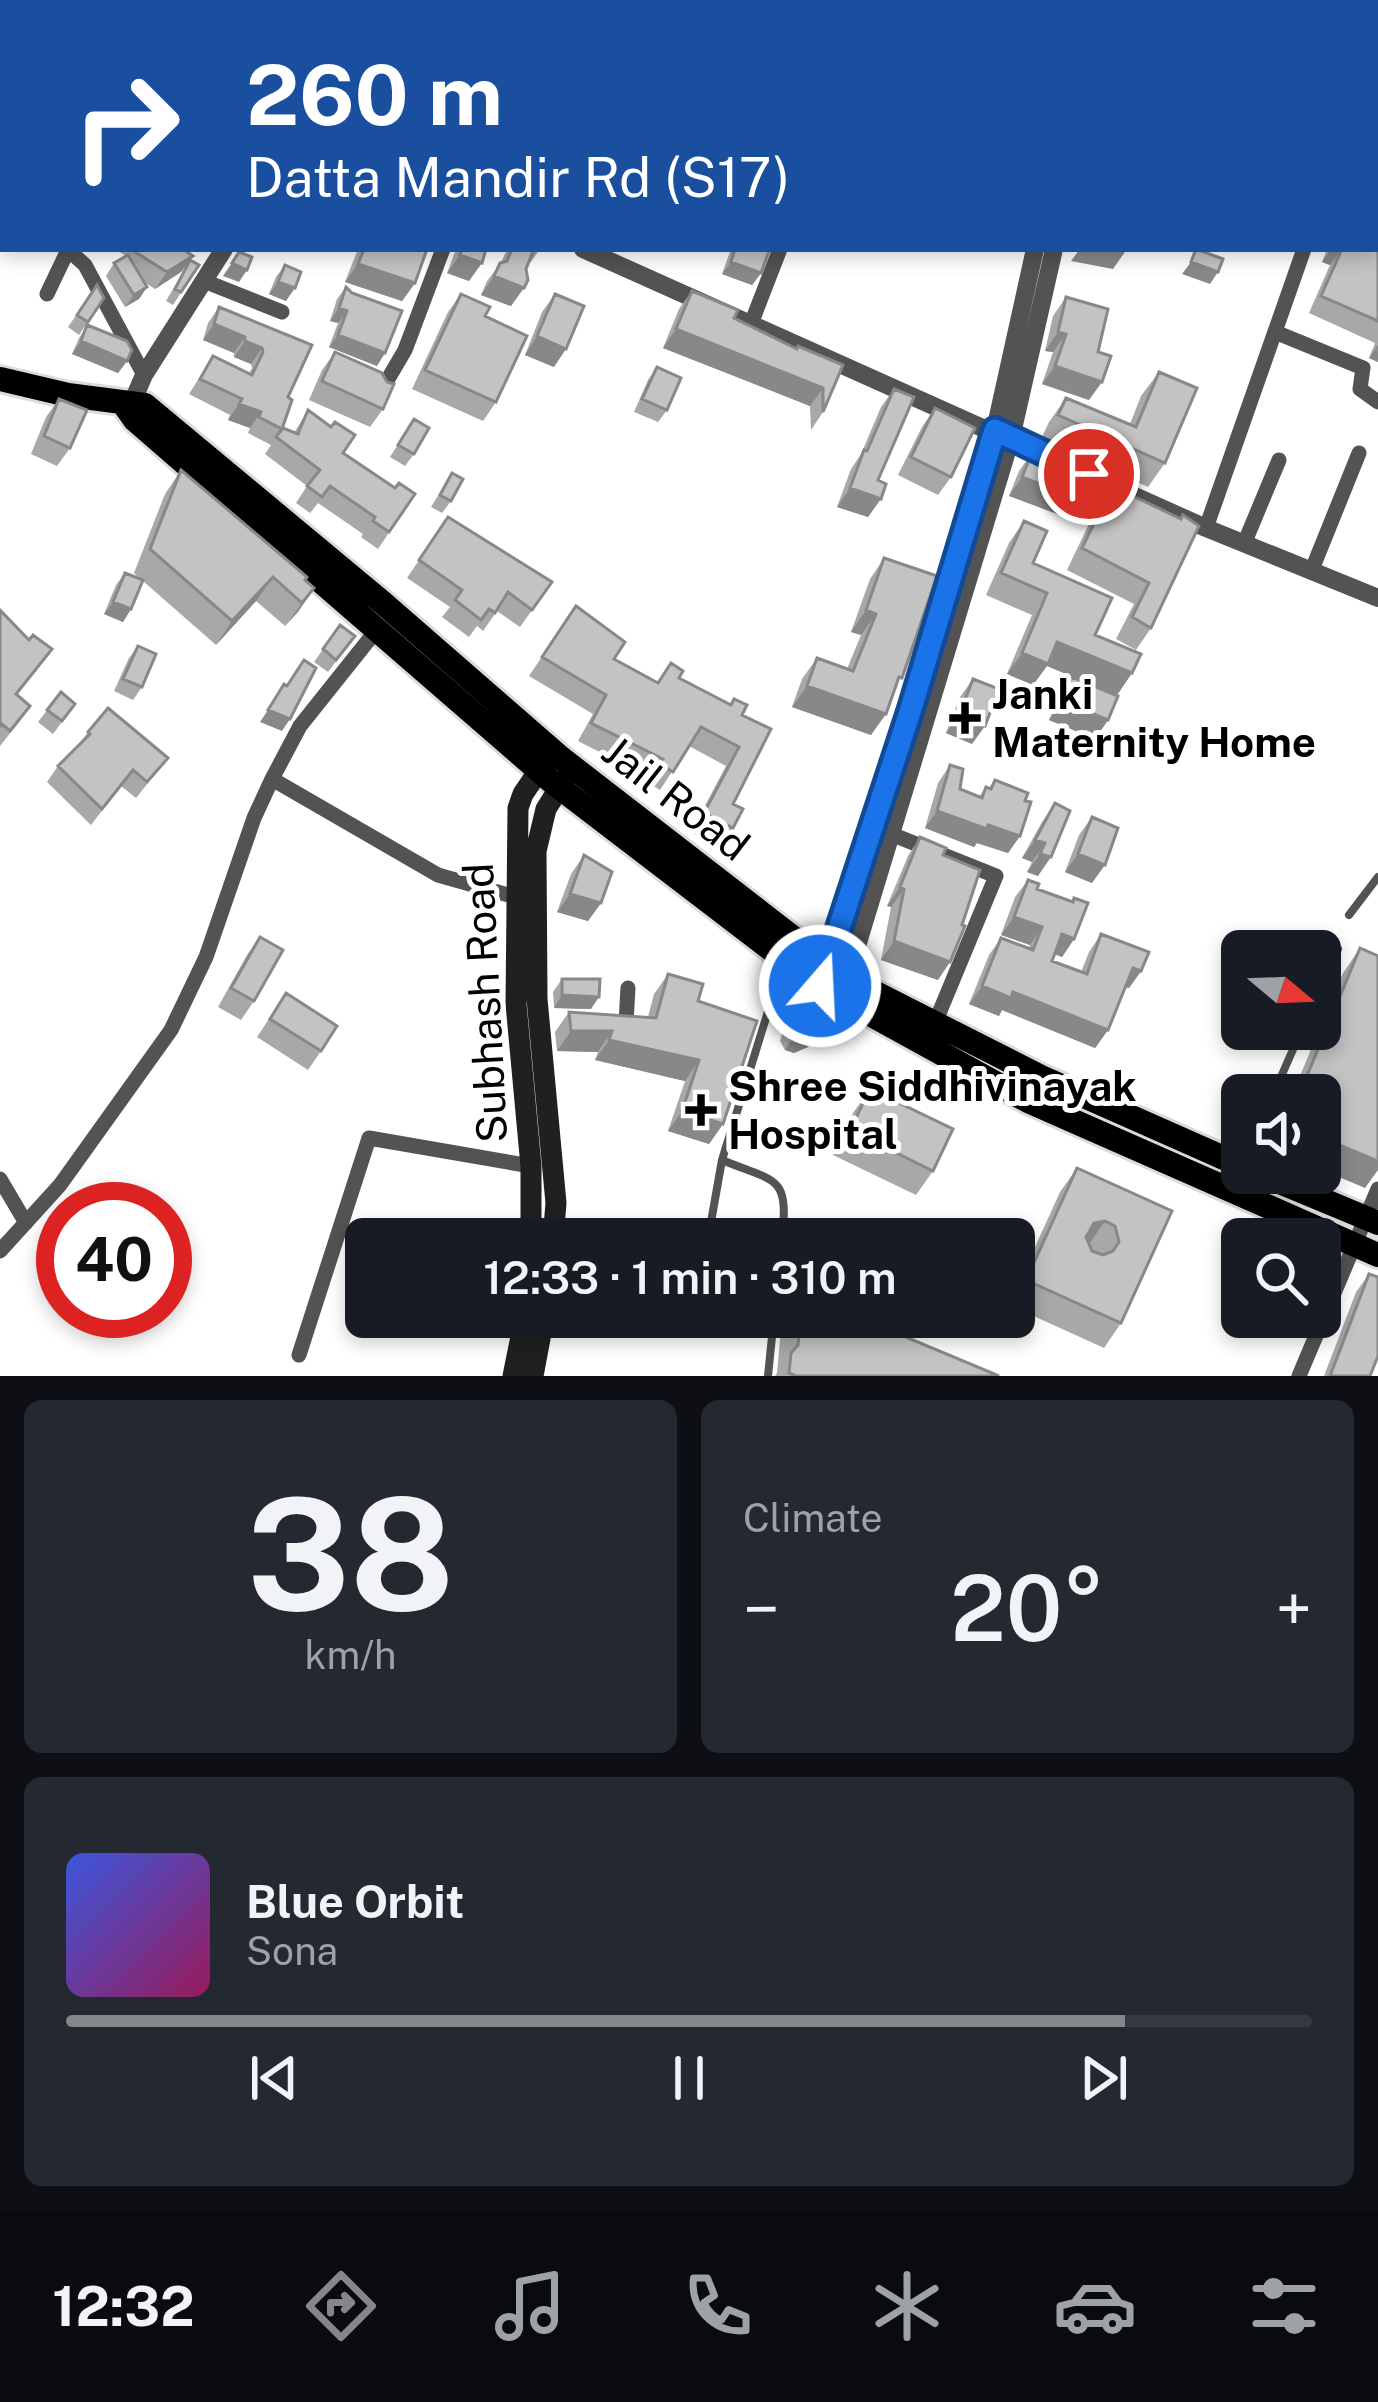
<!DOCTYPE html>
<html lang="en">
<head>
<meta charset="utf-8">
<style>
  :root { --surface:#171b24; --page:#242831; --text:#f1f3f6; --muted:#9ea1a6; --line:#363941; --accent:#858687 }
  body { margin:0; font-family:"Public Sans",sans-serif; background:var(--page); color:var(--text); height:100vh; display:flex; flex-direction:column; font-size:45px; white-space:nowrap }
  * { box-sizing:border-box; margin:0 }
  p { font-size:39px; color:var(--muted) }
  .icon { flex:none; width:66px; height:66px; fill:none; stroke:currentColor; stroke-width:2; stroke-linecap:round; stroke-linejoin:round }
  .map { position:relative; height:1376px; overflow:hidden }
  .side { display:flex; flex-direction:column; gap:24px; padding:24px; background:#0d0f14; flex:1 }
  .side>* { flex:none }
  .guide { position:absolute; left:0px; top:0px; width:1380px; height:252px; box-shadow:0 6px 18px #0003; background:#1a4fa0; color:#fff; overflow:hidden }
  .needle { width:78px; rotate:109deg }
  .fabs { position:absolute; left:1221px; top:930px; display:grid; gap:24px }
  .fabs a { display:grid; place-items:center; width:120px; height:120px; border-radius:18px; background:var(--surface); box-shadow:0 6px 18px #0003; font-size:60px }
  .speed { position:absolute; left:36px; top:1182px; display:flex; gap:24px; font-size:60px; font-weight:700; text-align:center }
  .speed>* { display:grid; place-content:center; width:156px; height:156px; border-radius:50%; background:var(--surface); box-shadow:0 6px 18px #0003; line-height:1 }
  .speed .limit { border:18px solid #d22; background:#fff; color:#111 }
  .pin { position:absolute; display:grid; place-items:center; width:102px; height:102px; color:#fff; margin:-51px; border:6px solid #fff; border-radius:50%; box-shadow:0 3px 12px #0007 }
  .me { position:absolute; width:132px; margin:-66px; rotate:19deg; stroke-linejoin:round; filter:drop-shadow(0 0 9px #0008) }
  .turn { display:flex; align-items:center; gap:42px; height:252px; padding:0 48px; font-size:54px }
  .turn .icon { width:156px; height:156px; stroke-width:2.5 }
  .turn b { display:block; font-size:84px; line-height:102px }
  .big { font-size:90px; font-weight:600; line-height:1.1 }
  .side .card { flex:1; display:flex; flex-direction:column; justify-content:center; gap:18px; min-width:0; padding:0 42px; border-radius:18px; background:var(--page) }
  .side .dial { align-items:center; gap:0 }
  .dial b { font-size:156px; line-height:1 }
  .song { display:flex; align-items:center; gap:36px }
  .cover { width:144px; height:144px; border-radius:18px; background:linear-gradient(135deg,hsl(230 70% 55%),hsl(330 70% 35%)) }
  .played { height:12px; border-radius:6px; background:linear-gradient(90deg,var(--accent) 85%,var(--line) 85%) }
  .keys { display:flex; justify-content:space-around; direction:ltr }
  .heat { display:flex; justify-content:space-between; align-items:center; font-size:66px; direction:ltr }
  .side .tiles { flex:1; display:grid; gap:24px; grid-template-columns:1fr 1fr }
  .card:last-child { grid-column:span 2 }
  .trip { position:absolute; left:345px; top:1218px; width:690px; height:120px; border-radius:18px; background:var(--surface); box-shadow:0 6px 18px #0003; font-weight:600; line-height:120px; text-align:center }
  .tabs { display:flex; height:192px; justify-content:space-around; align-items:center; background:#090b0e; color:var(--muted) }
  .tabs .icon { width:84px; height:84px }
  .tabs .selected { color:var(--accent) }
  .tabs b { font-size:54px; color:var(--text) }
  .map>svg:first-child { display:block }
</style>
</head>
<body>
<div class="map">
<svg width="1378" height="1376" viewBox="0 0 1378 1376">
  <rect width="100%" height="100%" fill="#fff"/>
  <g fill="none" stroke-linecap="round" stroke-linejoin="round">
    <defs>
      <path id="primary" d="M0 379 68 395 145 405 383 603 561 758 827 964 850 980 1041 1077 1242 1166
        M123 403 135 420 551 781 819 986 1028 1101 1378 1255
        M1258 1173 1378 1223"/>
    </defs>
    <use href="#primary" stroke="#dbdbdb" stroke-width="30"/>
    <path stroke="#535353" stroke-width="8" d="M1349 915 1378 877
      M1320 989 1338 949
      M1273 1095 1302 1029
      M722 1160C777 1183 789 1174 782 1239
      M708 1239 722 1160 783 963
      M768 1376 774 1317"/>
    <path stroke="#535353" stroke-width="15" d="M1337 0 1348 3
      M39 3 40 0
      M511 3 512 0
      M697 3 698 0
      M931 3V0
      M1377 11H1378
      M0 48 3 49
      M0 70 3 65
      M0 206 3 208
      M67 249 85 265 144 375
      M204 281 282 312
      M47 294 68 250
      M751 324 780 249
      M1275 332 1363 368 1360 389 1378 402
      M381 391 405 350 443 249
      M1206 528 1304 249
      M1244 544 1279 460
      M1311 572 1359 453
      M272 779 438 875 515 897
      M891 834 996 876 935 1023
      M615 1022 626 1023 628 988
      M0 1179 26 1223
      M0 1251 60 1185 171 1030 206 957 254 818 272 779 300 726 379 627
      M299 1355 369 1138 531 1166
      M1299 1376 1378 1189"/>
    <path stroke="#535353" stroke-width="18" d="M313 0V3
      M1090 3 1091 0
      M1109 3 1110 0
      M583 249 1206 528 1378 598
      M129 410 144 375 224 249
      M823 975 910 712 995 430 1035 249
      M844 989 1011 438 1054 249"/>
    <path stroke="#202020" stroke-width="21" d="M531 1239V1166L516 1004 518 808 523 794 548 757
      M553 1239 556 1203 537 999 536 851 546 809 568 774
      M513 1376 525 1317
      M533 1376 544 1317"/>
    <use href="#primary" stroke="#000" stroke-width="24"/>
  </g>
  <path fill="#a8a8a8" d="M1377 131 1378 132V362L1369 358 1375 343 1309 313 1330 265 1322 262 1327 249H1377Z
    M115 249H185L184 250 193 256 181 272 155 289 144 282 147 287 139 299 125 307 106 276 114 263 126 256Z
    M358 249H427L415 283 402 301 345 282Z
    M456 249H486L469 281 447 273Z
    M507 249H540L531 262H529L511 306 481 295 487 281 501 263Z
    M731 249H762L761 273 752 285 722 274Z
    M190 260 199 265 173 305 166 301Z
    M285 265 286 301 269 294 276 277Z
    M97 285 104 298 79 335 68 327Z
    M346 287 377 366 329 347 338 323 330 321 337 299Z
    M692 291 734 318 796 348 843 365 823 412 811 430 810 406 663 348 679 309Z
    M461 294 485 316 496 402 483 421 412 389 448 312Z
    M555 294 554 367 525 355 542 312Z
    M1066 297 1089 400 1042 384 1053 352 1045 351 1053 316Z
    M219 307 312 345 288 397 282 428 294 433 308 410 343 453 395 488 415 494 378 549 361 537 363 534 318 503 310 513 296 503 307 486 265 454 271 445 248 433 250 428 228 420 230 415 189 394 213 356 249 373 252 368 251 364 234 357V353L203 340 208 323Z
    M87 325 127 361 118 373 72 354 79 338Z
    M335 352 383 409 370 427 309 400 322 370Z
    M657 367 667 410 658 422 634 412 648 380Z
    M1159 372 1165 463 1148 487 1041 439 1049 422 1066 398 1130 424 1141 396Z
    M894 389 878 480 868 517 837 507 851 469 861 454 881 407Z
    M59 399 70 448 57 466 31 454 46 417Z
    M935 408 951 477 938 495 898 475 922 427Z
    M414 419V454L405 466 390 457Z
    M1032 453 1068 518 1009 496 1019 471Z
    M181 470 314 588 285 626 256 601 216 645 143 581 131 609 123 622 104 614 116 585 125 573 141 580 134 573 165 494Z
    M452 473 451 501 442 513 431 507Z
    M1112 486 1181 518 1151 628 1136 650 1116 639 1134 604 1067 570 1097 507Z
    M448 517 552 582 520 627 497 611 483 631 477 626 469 637 442 617 450 607 407 578Z
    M1024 521 1033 563 1095 635 1132 673 1117 695 1047 666 1033 685 1007 674 1032 615 986 595 1009 543Z
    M884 558 895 689 871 735 792 707 802 679 817 658 847 669 861 635 851 632 870 579Z
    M576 606 614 659 657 682 679 678 742 715 733 804V828L720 847 691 832 726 766 689 746 660 790 647 782 650 778 578 741 593 714 529 676Z
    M0 610 40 666 17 695 19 722 0 746Z
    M340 625 355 636 328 672 314 662Z
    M138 646 142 687 133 700 114 691 129 658Z
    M1072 677 1108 720 1095 739 1049 720 1059 696Z
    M973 679 972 744 946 733 960 697Z
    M61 692 75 704 53 734 38 722Z
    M88 732 168 758 136 798 121 786 91 825 47 782 58 766 78 746Z
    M950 765 960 789 979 797 986 787 989 788 995 780 1025 801 1020 836 1008 853 977 843 974 847 925 828 938 783Z
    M1055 803 1038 876 1027 872 1032 862 1022 858 1042 822Z
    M1092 817V883L1065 872 1079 835Z
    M920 837 943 855 938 980 881 960 891 907 887 906 908 856Z
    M584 855 601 903 588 921 557 912 571 874Z
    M1028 880 1037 889 1074 939 1062 957 1055 954 1052 961 1081 972 1089 952 1101 934 1141 971 1129 988 1125 987 1108 1030 1095 1048 1002 1010 999 1016 969 1004 989 955 1001 938 1028 949 1030 945 1001 935 1015 897Z
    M260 937 254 1001 241 1020 218 1007 247 955Z
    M1360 948 1365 1188 1320 1095H1292L1343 973Z
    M668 974 698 1001 723 1124 709 1144 668 1131 685 1081 595 1060 598 1052 557 1051 555 1032 569 1012 648 1017 654 994Z
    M562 979 591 1009 554 1008 553 992Z
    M286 993 321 1051 308 1070 257 1037Z
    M793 1014 808 1047 794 1053 785 1050 780 1041 784 1026Z
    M870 1089 933 1171 916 1195 833 1155 853 1113Z
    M1077 1168 1172 1211 1121 1323 1104 1348 1014 1307V1293L1060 1192Z
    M1369 1274 1370 1376H1324L1356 1292Z
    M782 1317H917L908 1338 999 1376H775L777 1373Z"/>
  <path fill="#888" d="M575 0 603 1 601 3H573Z
    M613 0H634L646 3H611Z
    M1080 249H1127L1113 269 1071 261Z
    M1331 249H1342L1330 265 1322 262Z
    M460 255 482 263 469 281 447 273Z
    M193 256 181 272 155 289 167 272Z
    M731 262 761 273 752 285 722 274Z
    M1191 262 1218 272 1210 284 1182 274Z
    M232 263 247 270 239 282 223 276Z
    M358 264 415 283 402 301 345 282Z
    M494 276 524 288 511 306 481 295Z
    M278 282 295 288 286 301 269 294Z
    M147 287 139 299 125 307 134 295Z
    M339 308 347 311 338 323 330 321Z
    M214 324 245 337 234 353 203 340Z
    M676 329 823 388 810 406 663 348Z
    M1058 332 1066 334 1053 352 1045 351Z
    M338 335 385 353 377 366 329 347Z
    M537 336 566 349 554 367 525 355Z
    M81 341 127 361 118 373 72 354Z
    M245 341 262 348 251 364 234 357Z
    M1378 345V362L1369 358Z
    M1055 366 1102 382 1089 400 1042 384Z
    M239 404 261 412 250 428 228 420Z
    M1022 477 1081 500 1068 518 1009 496Z
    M850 488 881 499 868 517 837 507Z
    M273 577 256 601 216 645 232 621Z
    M314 588 298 612 285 626 302 603Z
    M113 602 131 609 123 622 104 614Z
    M866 610 876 614 861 635 851 632Z
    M1057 642 1132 673 1117 695 1047 666 1033 685 1007 674 1022 653Z
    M807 686 886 714 871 735 792 707Z
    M1062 701 1108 720 1095 739 1049 720Z
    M268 710 290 719 282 731 260 722Z
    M959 715 985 726 972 744 946 733Z
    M937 811 988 825 1020 836 1008 853 977 843 974 847 925 828Z
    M1035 840 1045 843 1032 862 1022 858Z
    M1040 854 1051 857 1038 876 1027 872Z
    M1078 854 1105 865 1092 883 1065 872Z
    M900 887 904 889 891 907 887 906Z
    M570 894 601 903 588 921 557 912Z
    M1014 917 1042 927 1030 945 1001 935Z
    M1062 934 1074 939 1062 957 1049 952Z
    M894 941 950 962 938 980 881 960Z
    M1133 968 1141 971 1129 988 1121 986Z
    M982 986 1013 992 1108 1030 1095 1048 1002 1010 999 1016 969 1004Z
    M562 995 599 997 591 1009 554 1008Z
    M571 1031H612L598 1052 557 1051Z
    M816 1034 808 1047 794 1053 785 1050 793 1037Z
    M609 1040 699 1060 685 1081 595 1060Z
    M682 1111 723 1124 709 1144 668 1131Z
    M1320 1137 1378 1161V1170L1365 1188 1320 1169Z
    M1105 1221 1088 1246 1077 1248 1094 1223Z"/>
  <path fill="#c3c3c3" stroke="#888" stroke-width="3" fill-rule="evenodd" d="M75 0H101L100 3H74Z
    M354 0H483L494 3H353Z
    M634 0H657L656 3Z
    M952 0H977L976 3H951Z
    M1220 0H1245L1244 3H1219Z
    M0 122 3 123V150H0Z
    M1377 131 1378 132V187H1377Z
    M1378 194V321L1321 296 1342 249H1377Z
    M133 249H185L184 250 193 256 167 272 132 250Z
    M364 249H427L415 283 358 264Z
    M462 249H486L482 263 460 255Z
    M512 249H534L526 269 528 280 524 288 494 276 500 263 507 261Z
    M735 249H762L769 251 761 273 731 262Z
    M1196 249 1223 259 1218 272 1191 262Z
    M239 252 252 257 247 270 232 263Z
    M128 255 147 287 134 295 114 263Z
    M190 260 199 265 181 292 175 289Z
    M285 265 301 272 295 288 278 282Z
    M97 285 104 298 88 322 77 315Z
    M346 287 352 293 402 311 385 353 338 335 347 311 339 308Z
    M692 291 738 310 734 318 797 349 798 346 843 365 823 412V388L676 329Z
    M461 294 490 307 485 316 527 336 496 402 425 370Z
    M555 294 584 306 566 349 537 336Z
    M1066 297 1108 309 1098 352 1111 356 1102 382 1055 366 1066 334 1058 332Z
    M219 307 312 345 288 397 292 400 282 429 259 417 261 412 239 404 242 399 200 379 213 356 252 375 263 352 262 348 245 341V337L214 324Z
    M87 325 127 341 132 350 127 361 81 341Z
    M335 352 382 373 387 382 394 384 383 409 322 381Z
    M657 367 681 378 667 410 642 399Z
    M1159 372 1197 388 1165 463 1058 415 1066 398 1136 427Z
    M894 389 914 397 878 480 886 484 881 499 850 488 864 450 867 451Z
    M59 399 87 410 70 448 44 436Z
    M935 408 975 428 951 477 911 457Z
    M308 410 331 427 335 422 355 435 343 453 395 488 399 483 415 494 389 532 373 521 375 517 330 486 322 497 307 486 320 470 276 437 283 428 298 434Z
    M414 419 429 428 414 454 398 445Z
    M1032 453 1090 475 1081 500 1022 477Z
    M181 470 307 577 305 580 314 588 302 603 273 577 232 621 150 549Z
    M452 473 463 479 451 501 440 495Z
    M1112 486 1181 519 1183 515 1199 526 1151 628 1132 617 1149 583 1082 548Z
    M448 517 552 582 532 610 508 592 495 613 489 609 481 620 455 600 462 590 419 560Z
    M1024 521 1047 531 1033 563 1112 598 1095 635 1141 654 1132 673 1057 642 1048 664 1022 653 1047 593 1001 573Z
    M884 558 937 576 902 678 899 677 886 714 807 686 817 658 853 671 876 614 866 610Z
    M125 573 143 580 131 609 113 602Z
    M576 606 625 642 614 659 658 683 671 663 683 671 679 678 731 705 734 699 747 705 742 715 771 729 733 804 743 809 733 828 704 813 739 747 701 727 673 772 660 764 663 759 591 723 606 695 542 657Z
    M0 610 29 640 33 635 52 649 16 694 30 706 10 731 2 724 0 726Z
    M340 625 355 636 336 660 323 649Z
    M138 646 156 654 142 687 123 679Z
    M304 660 316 668 290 719 268 710 284 684 287 686Z
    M1072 677 1118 696 1108 720 1062 701Z
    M973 679 999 689 985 726 959 715Z
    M61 692 75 704 62 721 47 710Z
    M108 708 168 758 147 782 133 770 102 809 58 766 90 734 88 732Z
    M950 765 963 769 960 789 982 798 986 787 991 789 995 780 1028 793 1025 801 1031 802 1020 836 988 825 987 829 937 811Z
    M1055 803 1070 811 1051 857 1040 854 1045 843 1035 840Z
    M1092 817 1118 828 1105 865 1078 854Z
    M920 837 946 848 943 855 980 870 962 925 965 926 950 962 894 941 904 889 900 887Z
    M584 855 612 872 601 903 570 894Z
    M1028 880 1039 884 1037 889 1073 902 1074 898 1088 903 1074 939 1062 934 1052 961 1087 974 1101 934 1149 952 1141 971 1133 968 1108 1030 1013 992 1011 998 982 986 1001 938 1033 950 1042 927 1014 917Z
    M260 937 283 950 254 1001 231 988Z
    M1360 948 1378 956V1161L1320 1137V1095H1299Z
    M668 974 703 984 698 1001 757 1021 723 1124 682 1111 699 1060 609 1040 612 1031H571L569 1012 656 1018Z
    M562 979H600L599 997 562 995Z
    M286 993 337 1026 321 1051 270 1019Z
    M789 1025a15 15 0 1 1 30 0a15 15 0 1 1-30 0Z
    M870 1089 953 1129 933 1171 850 1130Z
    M1077 1168 1172 1211 1121 1323 1026 1280ZM1105 1221 1115 1226 1119 1242 1113 1251 1103 1255 1092 1251 1086 1237 1094 1223Z
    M803 1229 846 1233 860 1239H802Z
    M1369 1274 1378 1277V1356L1370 1376H1330Z
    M801 1317H917L908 1338 999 1376H796L789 1373 791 1353 798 1345Z"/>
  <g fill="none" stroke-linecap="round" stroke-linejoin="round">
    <defs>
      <path id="route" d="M820 986 910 712 995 430 1089 474"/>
    </defs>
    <use href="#route" stroke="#114b97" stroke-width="30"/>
    <use href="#route" stroke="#1a73e8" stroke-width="21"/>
  </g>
  <g fill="#000" stroke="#fff" stroke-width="4.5">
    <path d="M959 700h12v12h12v12h-12v12h-12v-12h-12v-12h12z"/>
    <path d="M695 1092h12v12h12v12h-12v12h-12v-12h-12v-12h12z"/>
  </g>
  <g text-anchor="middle" stroke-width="10" stroke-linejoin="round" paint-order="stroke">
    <g font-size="42" font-weight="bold" fill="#000" stroke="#fff" text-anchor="start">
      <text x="992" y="709">Janki<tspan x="992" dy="48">Maternity Home</tspan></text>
      <text x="728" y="1101">Shree Siddhivinayak<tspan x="728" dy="48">Hospital</tspan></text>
    </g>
    <g font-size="42" fill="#000" stroke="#fff">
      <text transform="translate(676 798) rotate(38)" y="15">Jail Road</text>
      <text transform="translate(485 1003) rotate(-93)" y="15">Subhash Road</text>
    </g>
  </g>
</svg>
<div class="fabs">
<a><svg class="needle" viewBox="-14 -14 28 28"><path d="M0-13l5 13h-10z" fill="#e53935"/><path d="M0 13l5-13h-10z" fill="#9ea1a6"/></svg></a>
<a><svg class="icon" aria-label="sound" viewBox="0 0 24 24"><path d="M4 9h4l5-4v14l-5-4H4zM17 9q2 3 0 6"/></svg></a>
<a><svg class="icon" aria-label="search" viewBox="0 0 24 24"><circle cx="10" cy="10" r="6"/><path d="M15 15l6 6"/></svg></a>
</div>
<div class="speed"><div class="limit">40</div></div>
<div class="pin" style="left:1089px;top:474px;background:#d93025"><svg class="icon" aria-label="arrive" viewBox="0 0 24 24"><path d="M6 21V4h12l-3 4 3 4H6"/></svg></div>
<svg class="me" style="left:820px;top:986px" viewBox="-20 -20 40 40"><circle r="17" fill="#1a73e8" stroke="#fff" stroke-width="3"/><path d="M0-11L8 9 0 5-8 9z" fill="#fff"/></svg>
<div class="trip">12:33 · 1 min · 310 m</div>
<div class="guide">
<div class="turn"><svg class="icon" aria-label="right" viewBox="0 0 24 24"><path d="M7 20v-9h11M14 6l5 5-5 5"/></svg><div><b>260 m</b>Datta Mandir Rd (S17)</div></div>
</div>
</div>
<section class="side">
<div class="tiles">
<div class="card dial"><b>38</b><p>km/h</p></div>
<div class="card"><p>Climate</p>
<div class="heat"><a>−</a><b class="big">20°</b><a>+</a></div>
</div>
<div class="card">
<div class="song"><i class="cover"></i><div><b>Blue Orbit</b><p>Sona</p></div></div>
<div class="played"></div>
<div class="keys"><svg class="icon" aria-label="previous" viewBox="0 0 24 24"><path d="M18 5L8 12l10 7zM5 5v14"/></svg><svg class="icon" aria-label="pause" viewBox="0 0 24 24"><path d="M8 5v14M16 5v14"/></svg><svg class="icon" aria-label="next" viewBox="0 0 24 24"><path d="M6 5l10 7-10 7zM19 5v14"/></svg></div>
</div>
</div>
</section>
<nav class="tabs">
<b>12:32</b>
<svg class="icon selected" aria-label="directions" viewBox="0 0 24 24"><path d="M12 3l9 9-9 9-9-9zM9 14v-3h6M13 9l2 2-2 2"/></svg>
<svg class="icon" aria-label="music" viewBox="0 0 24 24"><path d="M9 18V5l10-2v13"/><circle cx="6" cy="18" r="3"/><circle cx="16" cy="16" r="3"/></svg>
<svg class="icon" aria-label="phone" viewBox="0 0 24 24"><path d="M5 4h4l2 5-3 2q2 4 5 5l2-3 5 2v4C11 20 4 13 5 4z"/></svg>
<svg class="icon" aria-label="climate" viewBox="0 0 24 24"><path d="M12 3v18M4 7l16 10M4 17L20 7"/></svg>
<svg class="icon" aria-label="car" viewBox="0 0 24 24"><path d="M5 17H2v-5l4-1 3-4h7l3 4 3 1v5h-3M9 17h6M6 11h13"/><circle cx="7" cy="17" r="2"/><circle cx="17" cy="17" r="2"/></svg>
<svg class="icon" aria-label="filters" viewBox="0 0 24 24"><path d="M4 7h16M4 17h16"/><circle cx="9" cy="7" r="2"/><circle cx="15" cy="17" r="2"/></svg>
</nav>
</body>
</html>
